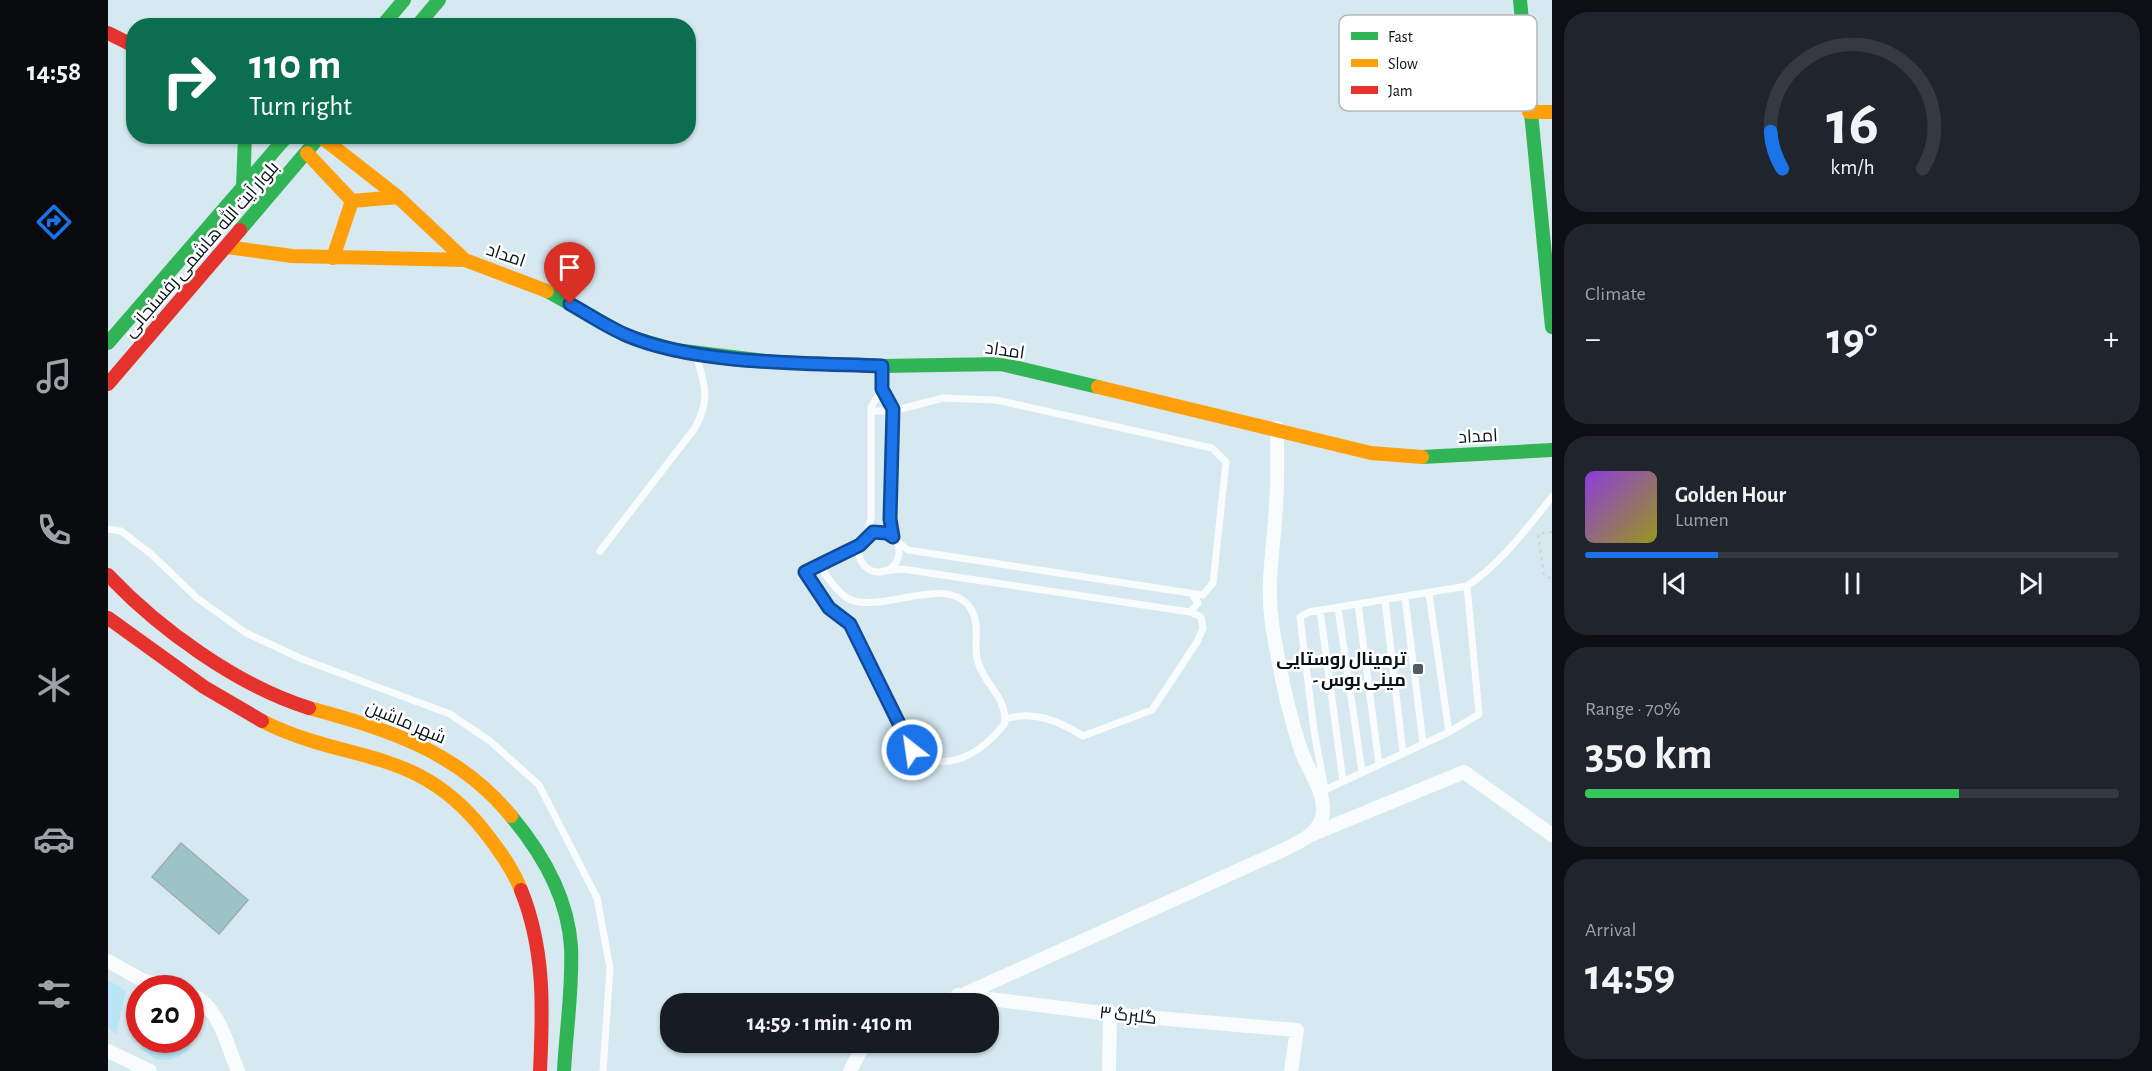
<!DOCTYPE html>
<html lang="en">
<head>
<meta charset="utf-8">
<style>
  :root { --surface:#171b24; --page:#20242c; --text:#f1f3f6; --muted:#9ea1a6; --line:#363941; --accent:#1a73e8 }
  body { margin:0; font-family:"Alegreya Sans",Cairo,sans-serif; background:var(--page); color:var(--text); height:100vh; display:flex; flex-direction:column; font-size:22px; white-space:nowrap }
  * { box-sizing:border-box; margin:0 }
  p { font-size:20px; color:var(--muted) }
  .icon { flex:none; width:33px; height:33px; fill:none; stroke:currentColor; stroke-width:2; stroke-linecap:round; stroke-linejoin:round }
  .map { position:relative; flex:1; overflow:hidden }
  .details { display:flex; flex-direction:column; gap:12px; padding:12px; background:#0d0f14; width:600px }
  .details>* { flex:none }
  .hud { position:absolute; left:18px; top:18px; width:570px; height:126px; border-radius:24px; box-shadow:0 2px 4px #0004; background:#0b6e4f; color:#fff; overflow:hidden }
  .speed { position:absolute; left:18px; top:975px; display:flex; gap:12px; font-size:30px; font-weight:700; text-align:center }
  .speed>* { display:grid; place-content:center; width:78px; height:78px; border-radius:50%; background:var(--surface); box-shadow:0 2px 4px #0004; line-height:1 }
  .speed .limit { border:9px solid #d22; background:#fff; color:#111 }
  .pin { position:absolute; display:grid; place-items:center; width:51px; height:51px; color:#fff; margin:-62px -26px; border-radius:50% 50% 50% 0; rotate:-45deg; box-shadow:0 0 6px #0007 }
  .pin .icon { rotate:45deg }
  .me { position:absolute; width:66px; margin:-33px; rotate:330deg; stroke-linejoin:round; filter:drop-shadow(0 0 4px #0008) }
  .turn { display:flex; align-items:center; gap:21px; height:126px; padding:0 24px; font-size:27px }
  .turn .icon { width:78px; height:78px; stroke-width:2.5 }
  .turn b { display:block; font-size:42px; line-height:51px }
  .big { font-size:45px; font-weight:600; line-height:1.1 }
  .details .tile { flex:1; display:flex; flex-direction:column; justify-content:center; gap:9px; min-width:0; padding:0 21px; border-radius:24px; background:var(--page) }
  .details .dial { align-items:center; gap:0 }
  .dial svg { height:156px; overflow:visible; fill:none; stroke:var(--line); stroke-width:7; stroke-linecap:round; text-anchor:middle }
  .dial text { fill:var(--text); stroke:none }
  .song { display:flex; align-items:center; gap:18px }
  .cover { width:72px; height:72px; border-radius:9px; background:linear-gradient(135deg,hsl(270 70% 55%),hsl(60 70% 35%)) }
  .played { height:6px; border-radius:3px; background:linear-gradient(90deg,var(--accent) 25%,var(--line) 25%) }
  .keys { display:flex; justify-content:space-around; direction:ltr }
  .heat { display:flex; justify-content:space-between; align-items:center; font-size:33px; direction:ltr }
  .charge { height:9px; border-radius:4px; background:linear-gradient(90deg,#34c759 70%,var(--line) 0) }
  .trip { position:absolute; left:552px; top:993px; width:339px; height:60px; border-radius:24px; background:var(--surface); box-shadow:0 2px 4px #0004; font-weight:600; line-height:60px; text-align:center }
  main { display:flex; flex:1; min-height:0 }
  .tabs { display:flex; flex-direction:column; width:108px; justify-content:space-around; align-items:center; background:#090b0e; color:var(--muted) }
  .tabs .icon { width:42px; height:42px }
  .tabs .active { color:var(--accent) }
  .tabs b { font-size:27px; color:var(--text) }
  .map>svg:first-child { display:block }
</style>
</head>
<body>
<main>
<nav class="tabs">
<b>14:58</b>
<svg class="icon active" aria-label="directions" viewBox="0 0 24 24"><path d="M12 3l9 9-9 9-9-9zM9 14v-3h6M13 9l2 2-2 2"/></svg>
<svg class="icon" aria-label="music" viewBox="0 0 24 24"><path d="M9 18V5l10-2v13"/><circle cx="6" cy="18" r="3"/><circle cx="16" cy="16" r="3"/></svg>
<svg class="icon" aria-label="phone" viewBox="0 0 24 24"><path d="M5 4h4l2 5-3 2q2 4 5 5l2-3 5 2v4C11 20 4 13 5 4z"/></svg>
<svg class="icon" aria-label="climate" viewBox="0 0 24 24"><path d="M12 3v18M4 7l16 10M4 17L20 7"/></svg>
<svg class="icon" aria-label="car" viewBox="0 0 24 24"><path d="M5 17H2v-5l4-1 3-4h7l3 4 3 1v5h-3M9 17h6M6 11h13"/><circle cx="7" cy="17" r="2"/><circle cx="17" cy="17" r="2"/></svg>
<svg class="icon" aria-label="filters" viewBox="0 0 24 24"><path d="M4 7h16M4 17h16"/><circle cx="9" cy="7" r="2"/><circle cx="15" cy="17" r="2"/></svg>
</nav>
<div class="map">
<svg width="1444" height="1071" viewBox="0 0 1444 1071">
  <rect width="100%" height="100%" fill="#d6e8f0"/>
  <path fill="#b9e5f6" d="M0 980 18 991 8 1035 0 1027Z
    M83 1021 88 1031 80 1051 63 1060H49L36 1051 28 1033 31 1024 32 1040H82Z"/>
  <path fill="#9cc3c7" stroke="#9eadb1" stroke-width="1.5" d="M73 843 140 900 111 934 44 877Z"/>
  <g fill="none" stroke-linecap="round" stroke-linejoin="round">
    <path stroke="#cfd4d6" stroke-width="2" stroke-dasharray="3 4.5" stroke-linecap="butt" d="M1444 532 1430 534 1436 575 1444 579"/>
    <path stroke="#f9fcfd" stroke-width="7" d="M774 389V368
      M763 411H785L835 398 888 400 1104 448 1118 462 1105 583 1095 595 800 550 787 540
      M0 529 13 531 43 554 89 598 138 633 194 659 342 714 382 741 431 785 489 898 502 968 495 1071
      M751 552a20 20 0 1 1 40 0a20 20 0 1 1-40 0Z
      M759 535 763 518V407L774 389 785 409 782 518 785 537
      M492 551 587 428C603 398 597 386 588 355
      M711 565C719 576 728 592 741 599 775 615 845 569 865 613 872 628 865 647 870 662 878 688 897 693 897 723 875 752 837 777 804 750L742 624 721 608 697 572 752 545
      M775 571 794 569 1082 612 1093 617 1095 628 1089 642 1044 710 975 736C951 721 926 710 897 719
      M1359 586 1371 714 1341 732 1217 790 1206 731 1192 617 1201 612 1359 586C1394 563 1418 529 1444 497
      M1321 594 1341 732
      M1297 597 1315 743
      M1277 600 1295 753
      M1250 604 1271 764
      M1230 608 1254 772
      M1212 610 1235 781
      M1082 612 1090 603 1084 594"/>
    <path stroke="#f9fcfd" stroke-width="14" d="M1205 834 1356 772 1444 835
      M0 961 34 980 64 988
      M82 994C112 1007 118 1043 130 1071
      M850 995 1002 1014 1189 1030 1183 1071
      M835 1004 1173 851C1189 843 1213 834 1215 813 1217 793 1201 771 1194 753 1180 713 1171 667 1164 624 1158 584 1166 546 1168 506 1170 480 1169 454 1169 428
      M0 1051 42 1071
      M742 1071 755 1046 761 1042
      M1001 1071 1002 1014"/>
    <path stroke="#30b455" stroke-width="14" d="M1412 0 1444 327
      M274 26 296 0
      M309 26 331 0
      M135 187 137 136
      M132 230 212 136
      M439 291 519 336 567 350 667 362 774 366 893 364 990 387
      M0 343 179 136
      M1314 457 1444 450
      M403 816C434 853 460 898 463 947 465 988 458 1031 456 1071"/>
    <path stroke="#ff9f0a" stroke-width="14" d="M1421 112H1444
      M212 136 290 197 357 260
      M199 153 244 201
      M119 247 184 256 357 260 439 291
      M225 258 244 201 290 197
      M990 387 1263 453 1314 457
      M201 708C279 729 350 751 403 816
      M154 721C241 765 308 744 377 832 391 850 405 869 413 890"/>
    <path stroke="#e5322d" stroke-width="14" d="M0 33 26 46
      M0 384 132 230
      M0 575C51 629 130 686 201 708
      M0 618 96 687 154 721
      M413 890C437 949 435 1009 432 1071"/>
  </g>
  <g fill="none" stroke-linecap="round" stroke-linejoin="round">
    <defs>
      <path id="route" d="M462 304C480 314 499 327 518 335 587 365 699 363 774 366V389L785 409 782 519 785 537 779 533 765 532 752 545 697 572 721 608 742 624 804 750"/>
    </defs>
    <use href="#route" stroke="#114b97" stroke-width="15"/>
    <use href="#route" stroke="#1a73e8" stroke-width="10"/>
  </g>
  <rect fill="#505e64" stroke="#fff" stroke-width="2" x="1304" y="663" width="12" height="12" rx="3"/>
  <g text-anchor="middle" stroke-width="5" stroke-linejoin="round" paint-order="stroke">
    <g font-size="18" fill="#081318" stroke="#fff">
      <text transform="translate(93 249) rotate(-49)" y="6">بلوار آیت الله هاشمی رفسنجانی</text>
      <text transform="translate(398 255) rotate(19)" y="6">امداد</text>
      <text transform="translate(897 350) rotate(8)" y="6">امداد</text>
      <text transform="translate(1370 436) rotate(-3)" y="6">امداد</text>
      <text transform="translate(298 722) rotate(23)" y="6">شهر ماشین</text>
      <text transform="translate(1020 1015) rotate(6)" y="6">گلبرگ ۳</text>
    </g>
    <g font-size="18" font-weight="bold" fill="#081318" stroke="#fff" text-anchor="end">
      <text x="1298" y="665">ترمینال روستایی<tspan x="1298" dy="21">- مینی بوس</tspan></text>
    </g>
  </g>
  <rect x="1231" y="15" width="198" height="96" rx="9" fill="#fff" stroke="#b5b8ba" stroke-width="1.5"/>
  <rect x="1243" y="32" width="27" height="8" fill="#30b455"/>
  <rect x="1243" y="59" width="27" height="8" fill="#ff9f0a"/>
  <rect x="1243" y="86" width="27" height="8" fill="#e5322d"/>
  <g font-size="16" fill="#081318">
    <text x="1280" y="42">Fast</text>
    <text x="1280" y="69">Slow</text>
    <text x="1280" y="96">Jam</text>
  </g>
</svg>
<div class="speed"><div class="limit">20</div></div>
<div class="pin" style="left:462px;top:304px;background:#d93025"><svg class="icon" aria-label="arrive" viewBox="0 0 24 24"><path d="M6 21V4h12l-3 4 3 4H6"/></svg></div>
<svg class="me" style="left:804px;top:750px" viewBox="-20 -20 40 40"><circle r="17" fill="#1a73e8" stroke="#fff" stroke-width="3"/><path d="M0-11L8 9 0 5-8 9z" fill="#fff"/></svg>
<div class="trip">14:59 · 1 min · 410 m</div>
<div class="hud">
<div class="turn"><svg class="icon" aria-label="right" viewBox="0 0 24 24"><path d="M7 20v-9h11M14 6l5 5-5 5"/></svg><div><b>110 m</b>Turn right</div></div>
</div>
</div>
<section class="details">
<div class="tile dial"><svg viewBox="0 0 100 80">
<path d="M14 69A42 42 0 1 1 86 69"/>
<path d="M14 69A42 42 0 0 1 8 50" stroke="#1a73e8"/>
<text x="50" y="56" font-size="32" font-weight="700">16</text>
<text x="50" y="72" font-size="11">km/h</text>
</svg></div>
<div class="tile"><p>Climate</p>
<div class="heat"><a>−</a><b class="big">19°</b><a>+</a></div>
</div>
<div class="tile">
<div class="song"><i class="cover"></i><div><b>Golden Hour</b><p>Lumen</p></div></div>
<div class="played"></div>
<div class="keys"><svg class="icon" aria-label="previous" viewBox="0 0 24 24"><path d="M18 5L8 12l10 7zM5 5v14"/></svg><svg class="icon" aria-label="pause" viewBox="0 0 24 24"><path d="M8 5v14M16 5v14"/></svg><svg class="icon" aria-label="next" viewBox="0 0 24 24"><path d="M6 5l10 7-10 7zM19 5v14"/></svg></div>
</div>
<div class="tile"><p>Range · 70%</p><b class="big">350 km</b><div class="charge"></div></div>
<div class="tile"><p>Arrival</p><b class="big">14:59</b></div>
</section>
</main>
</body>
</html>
